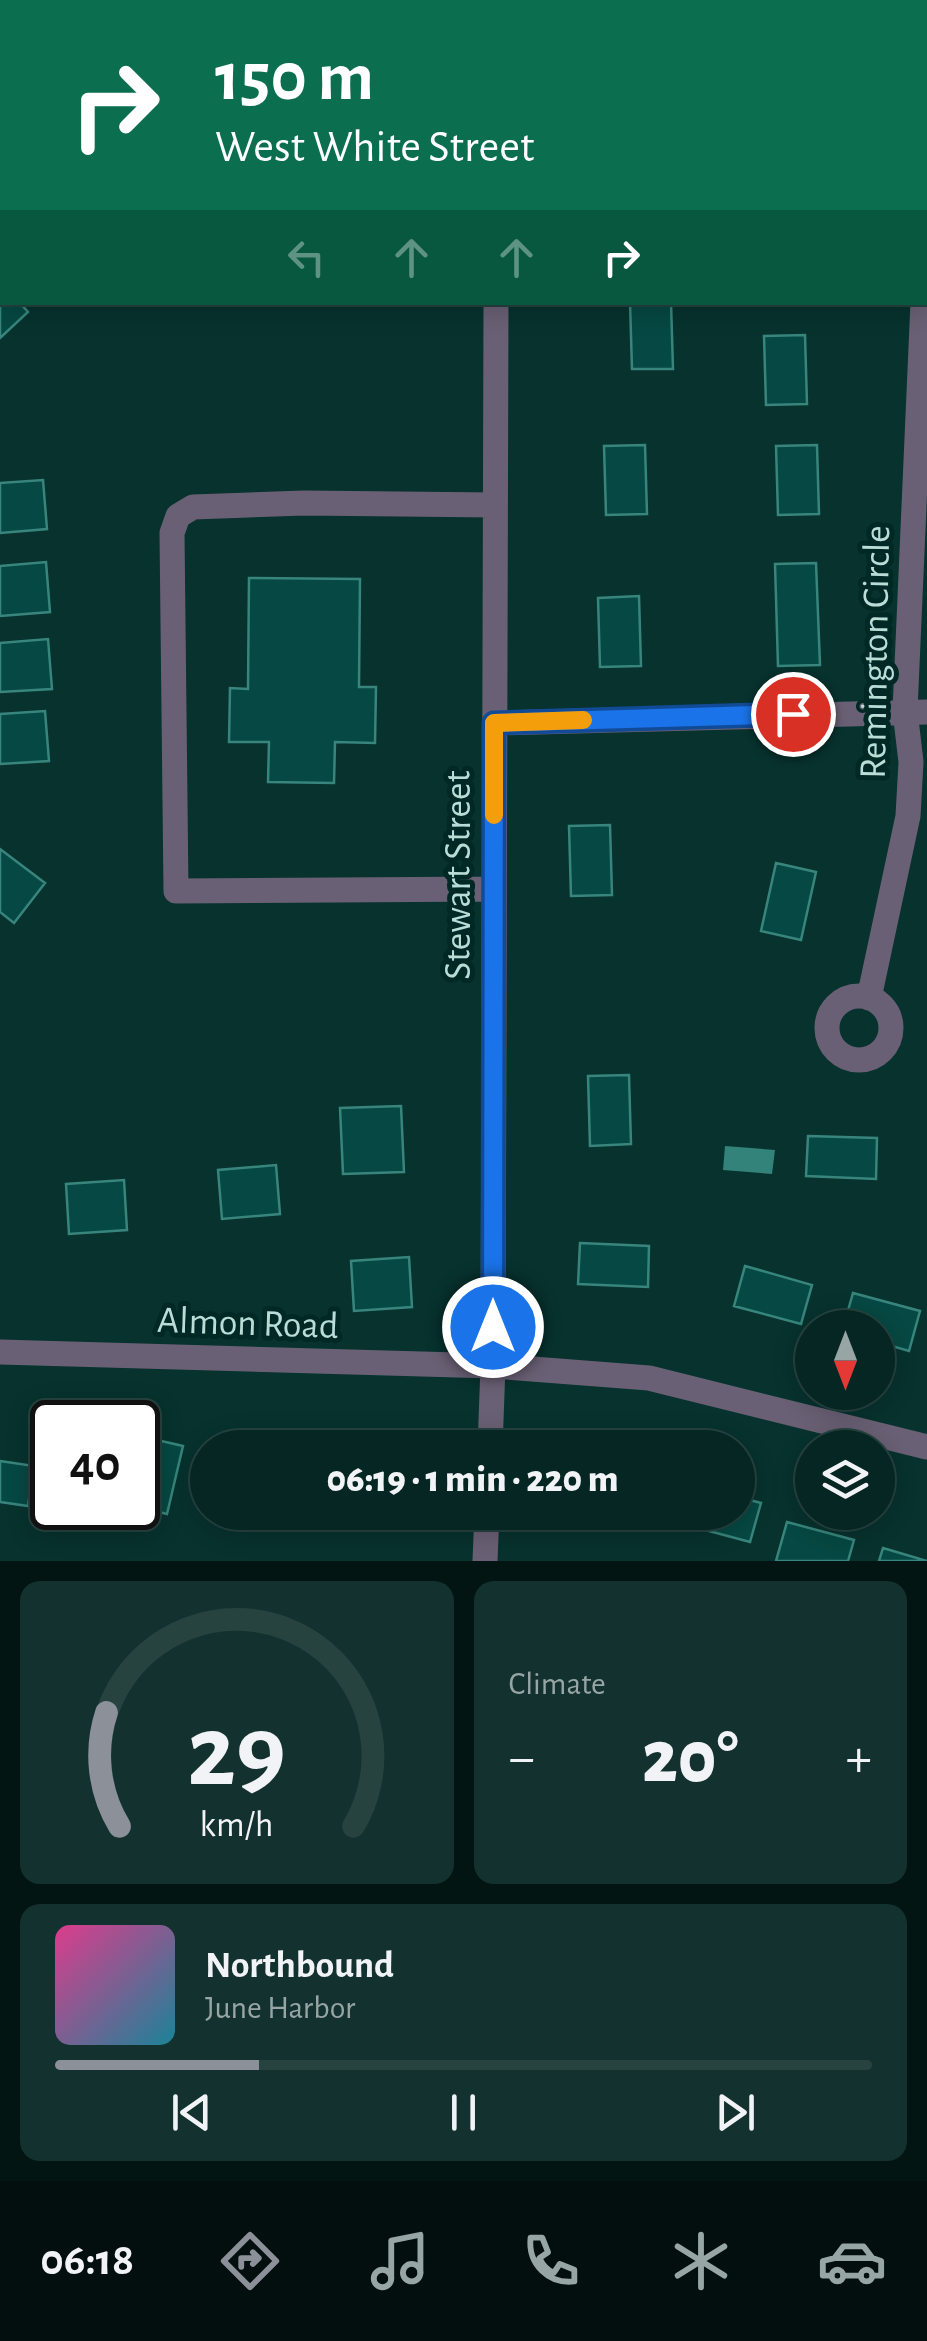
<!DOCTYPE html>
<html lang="en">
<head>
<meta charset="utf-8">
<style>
  :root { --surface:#052622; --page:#13322f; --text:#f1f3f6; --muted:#97a5a5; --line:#264340; --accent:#8c9099 }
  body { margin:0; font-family:"Alegreya Sans",sans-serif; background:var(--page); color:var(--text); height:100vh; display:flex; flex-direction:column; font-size:38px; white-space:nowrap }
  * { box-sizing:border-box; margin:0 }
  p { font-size:32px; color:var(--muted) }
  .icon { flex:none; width:55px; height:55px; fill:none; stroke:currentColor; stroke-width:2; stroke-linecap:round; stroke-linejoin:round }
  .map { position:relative; height:1561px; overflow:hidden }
  .side { display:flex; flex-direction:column; gap:20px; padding:20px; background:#031513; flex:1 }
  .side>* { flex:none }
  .banner { position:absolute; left:0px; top:0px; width:928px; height:305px; box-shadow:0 5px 25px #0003,0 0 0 2px var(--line); background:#0b6e4f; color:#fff; overflow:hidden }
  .needle { width:65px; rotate:180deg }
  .controls { position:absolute; left:795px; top:1310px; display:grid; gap:20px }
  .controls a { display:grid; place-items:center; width:100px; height:100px; border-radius:50%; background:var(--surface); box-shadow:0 5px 25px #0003,0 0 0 2px var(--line); font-size:50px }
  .speed { position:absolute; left:30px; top:1400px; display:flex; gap:20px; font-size:50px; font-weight:700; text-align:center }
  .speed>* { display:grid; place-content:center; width:130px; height:130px; border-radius:50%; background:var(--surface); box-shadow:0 5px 25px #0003,0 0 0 2px var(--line); line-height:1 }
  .speed .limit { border:5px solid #111; border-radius:15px; background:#fff; color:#111 }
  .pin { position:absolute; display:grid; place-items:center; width:85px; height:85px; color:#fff; margin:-42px; border:5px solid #fff; border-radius:50%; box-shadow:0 2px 10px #0007 }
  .me { position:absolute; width:110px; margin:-55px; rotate:0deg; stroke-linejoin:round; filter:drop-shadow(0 0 8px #0008) }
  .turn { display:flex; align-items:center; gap:35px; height:210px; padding:0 50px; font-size:45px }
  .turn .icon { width:130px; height:130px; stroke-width:2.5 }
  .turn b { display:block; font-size:70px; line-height:85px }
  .lanes { display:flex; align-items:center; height:95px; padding:0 50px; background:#0003; justify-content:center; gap:50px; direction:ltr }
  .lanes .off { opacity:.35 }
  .big { font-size:75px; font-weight:800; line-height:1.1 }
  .side .card { flex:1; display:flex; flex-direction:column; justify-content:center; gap:15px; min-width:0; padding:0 35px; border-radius:20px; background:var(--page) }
  .side .dial { align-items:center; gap:0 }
  .dial svg { height:260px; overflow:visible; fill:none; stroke:var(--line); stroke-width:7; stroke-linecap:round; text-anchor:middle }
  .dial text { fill:var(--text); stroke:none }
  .song { display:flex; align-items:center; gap:30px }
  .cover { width:120px; height:120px; border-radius:15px; background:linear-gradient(135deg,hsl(330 70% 55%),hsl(190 70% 35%)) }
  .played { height:10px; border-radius:5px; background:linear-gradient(90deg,var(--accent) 25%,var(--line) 25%) }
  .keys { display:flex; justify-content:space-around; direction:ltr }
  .heat { display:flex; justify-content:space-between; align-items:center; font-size:55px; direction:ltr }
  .side .tiles { flex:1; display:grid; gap:20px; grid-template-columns:1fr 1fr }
  .card:last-child { grid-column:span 2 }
  .trip { position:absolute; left:190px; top:1430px; width:565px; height:100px; border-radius:50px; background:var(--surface); box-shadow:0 5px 25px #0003,0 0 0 2px var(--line); font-weight:800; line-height:100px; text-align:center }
  .tabs { display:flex; height:160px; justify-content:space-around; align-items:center; background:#020f0e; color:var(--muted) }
  .tabs .icon { width:70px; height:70px }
  .tabs .on { color:var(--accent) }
  .tabs b { font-size:45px; color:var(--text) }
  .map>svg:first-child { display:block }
</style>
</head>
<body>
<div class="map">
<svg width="927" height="1561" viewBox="0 0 927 1561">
  <rect width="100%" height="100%" fill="#07322e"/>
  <path fill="#33837b" d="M725 1146 775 1150 772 1174 723 1170Z"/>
  <path fill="#064843" stroke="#38857d" stroke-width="2.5" d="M0 282 2 302H19L28 312 0 338Z
    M630 302H671L673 369H632Z
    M805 335 807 404 766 405 764 336Z
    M645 445 647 514 606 515 604 446Z
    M817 445 819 514 778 515 776 446Z
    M43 480 47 529 0 533V483Z
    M46 562 50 612 0 616V566Z
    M816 563 820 665 778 666 775 564Z
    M249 578 360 579 359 687H376L375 743 335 742 334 783 268 782 269 742H229L230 688 248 689Z
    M639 596 641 666 600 667 598 598Z
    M48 639 52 689 0 692V643Z
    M45 711 49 761 0 764V714Z
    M610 825 612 895 571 896 569 826Z
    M0 849 45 883 14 923 0 912Z
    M776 863 816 872 801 940 761 931Z
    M629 1075 631 1144 590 1146 588 1076Z
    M401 1106 404 1172 343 1174 340 1108Z
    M808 1136 877 1138 876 1179 806 1176Z
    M276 1165 280 1214 222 1219 218 1170Z
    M124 1180 127 1230 69 1234 66 1184Z
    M580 1243 649 1246 648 1287 578 1284Z
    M409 1257 412 1307 354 1311 351 1261Z
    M745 1266 812 1285 801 1324 734 1306Z
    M853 1293 920 1311 909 1351 878 1342V1328H843Z
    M364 1430 404 1440 402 1448H360Z
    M144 1437 183 1446 167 1514 138 1507V1463Z
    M0 1461 34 1466 28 1506 0 1502Z
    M738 1497 761 1503 750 1542 683 1524 686 1512H738Z
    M217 1512H259L255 1528 215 1518Z
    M787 1522 854 1540 848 1561H776Z
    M883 1548 927 1561H879Z"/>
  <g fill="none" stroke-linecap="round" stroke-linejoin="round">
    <path stroke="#6a6075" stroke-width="25" d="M77 0 78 2
      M855 0 856 2
      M497 2V0
      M0 198 2 195
      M495 723 927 712
      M494 889 176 891 172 533 178 516 193 507 304 503 495 505
      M827 1028a32 32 0 1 1 64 0a32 32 0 1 1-64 0Z
      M869 998 908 816 911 762 905 711 923 302
      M0 1352 493 1366 649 1378 927 1447
      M490 1448 493 1366 496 302
      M485 1561 487 1512"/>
  </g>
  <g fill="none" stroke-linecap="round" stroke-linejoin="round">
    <defs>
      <path id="route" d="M493 1327 494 723 793 714"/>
    </defs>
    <use href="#route" stroke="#114b97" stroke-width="25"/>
    <use href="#route" stroke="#1a73e8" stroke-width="18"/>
    <path stroke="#f59e0b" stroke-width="18" d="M494 815V723L583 720"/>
  </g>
  <g text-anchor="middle" stroke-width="10" stroke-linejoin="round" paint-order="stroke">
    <g font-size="38" fill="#b9dcd7" stroke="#002824">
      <text transform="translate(874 652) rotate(-89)" y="13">Remington Circle</text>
      <text transform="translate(457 875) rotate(-90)" y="13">Stewart Street</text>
      <text transform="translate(248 1322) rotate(2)" y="13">Almon Road</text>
    </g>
  </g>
</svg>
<div class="controls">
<a><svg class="needle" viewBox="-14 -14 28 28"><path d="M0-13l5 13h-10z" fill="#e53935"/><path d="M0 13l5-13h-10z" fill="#97a5a5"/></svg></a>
<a><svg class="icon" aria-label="layers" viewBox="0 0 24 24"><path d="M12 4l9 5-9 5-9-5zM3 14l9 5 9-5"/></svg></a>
</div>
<div class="speed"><div class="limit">40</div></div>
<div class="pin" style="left:793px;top:714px;background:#d93025"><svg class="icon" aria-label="arrive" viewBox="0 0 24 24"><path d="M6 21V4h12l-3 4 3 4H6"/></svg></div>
<svg class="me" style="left:493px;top:1327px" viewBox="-20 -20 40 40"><circle r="17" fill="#1a73e8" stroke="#fff" stroke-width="3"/><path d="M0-11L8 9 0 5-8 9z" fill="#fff"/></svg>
<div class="trip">06:19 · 1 min · 220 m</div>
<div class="banner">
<div class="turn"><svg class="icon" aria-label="right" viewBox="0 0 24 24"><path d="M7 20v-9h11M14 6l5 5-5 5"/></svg><div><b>150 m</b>West White Street</div></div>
<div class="lanes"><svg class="icon off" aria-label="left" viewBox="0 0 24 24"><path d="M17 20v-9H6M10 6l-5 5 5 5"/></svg><svg class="icon off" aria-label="ahead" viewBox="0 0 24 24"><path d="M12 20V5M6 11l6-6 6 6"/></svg><svg class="icon off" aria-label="ahead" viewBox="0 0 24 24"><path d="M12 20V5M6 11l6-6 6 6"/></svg><svg class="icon" aria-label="right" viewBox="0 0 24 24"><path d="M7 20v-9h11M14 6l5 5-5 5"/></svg></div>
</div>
</div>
<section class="side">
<div class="tiles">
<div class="card dial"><svg viewBox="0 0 100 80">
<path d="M14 69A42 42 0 1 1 86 69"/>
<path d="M14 69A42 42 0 0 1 10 34" stroke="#8c9099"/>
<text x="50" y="56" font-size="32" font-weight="700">29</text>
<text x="50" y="72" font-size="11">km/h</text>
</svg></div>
<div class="card"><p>Climate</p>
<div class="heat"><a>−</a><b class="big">20°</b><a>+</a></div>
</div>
<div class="card">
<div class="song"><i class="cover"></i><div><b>Northbound</b><p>June Harbor</p></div></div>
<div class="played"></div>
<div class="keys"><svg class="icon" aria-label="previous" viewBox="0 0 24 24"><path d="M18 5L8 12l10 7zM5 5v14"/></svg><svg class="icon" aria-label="pause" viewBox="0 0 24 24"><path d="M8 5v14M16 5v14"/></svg><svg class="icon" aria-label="next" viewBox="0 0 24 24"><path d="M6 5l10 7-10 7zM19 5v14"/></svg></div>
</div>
</div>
</section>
<nav class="tabs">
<b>06:18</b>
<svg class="icon on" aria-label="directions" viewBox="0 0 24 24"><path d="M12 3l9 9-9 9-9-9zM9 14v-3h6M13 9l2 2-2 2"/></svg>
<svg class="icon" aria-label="music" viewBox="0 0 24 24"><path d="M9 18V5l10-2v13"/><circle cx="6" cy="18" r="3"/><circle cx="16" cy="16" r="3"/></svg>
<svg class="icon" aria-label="phone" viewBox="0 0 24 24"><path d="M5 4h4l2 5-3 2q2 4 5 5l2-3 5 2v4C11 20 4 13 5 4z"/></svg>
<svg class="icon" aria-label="climate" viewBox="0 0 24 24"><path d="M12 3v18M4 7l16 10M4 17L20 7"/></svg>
<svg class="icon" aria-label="car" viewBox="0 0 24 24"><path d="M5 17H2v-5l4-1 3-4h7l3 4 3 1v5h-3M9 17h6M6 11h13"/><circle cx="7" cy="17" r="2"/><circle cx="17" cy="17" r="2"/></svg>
</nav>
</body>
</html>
